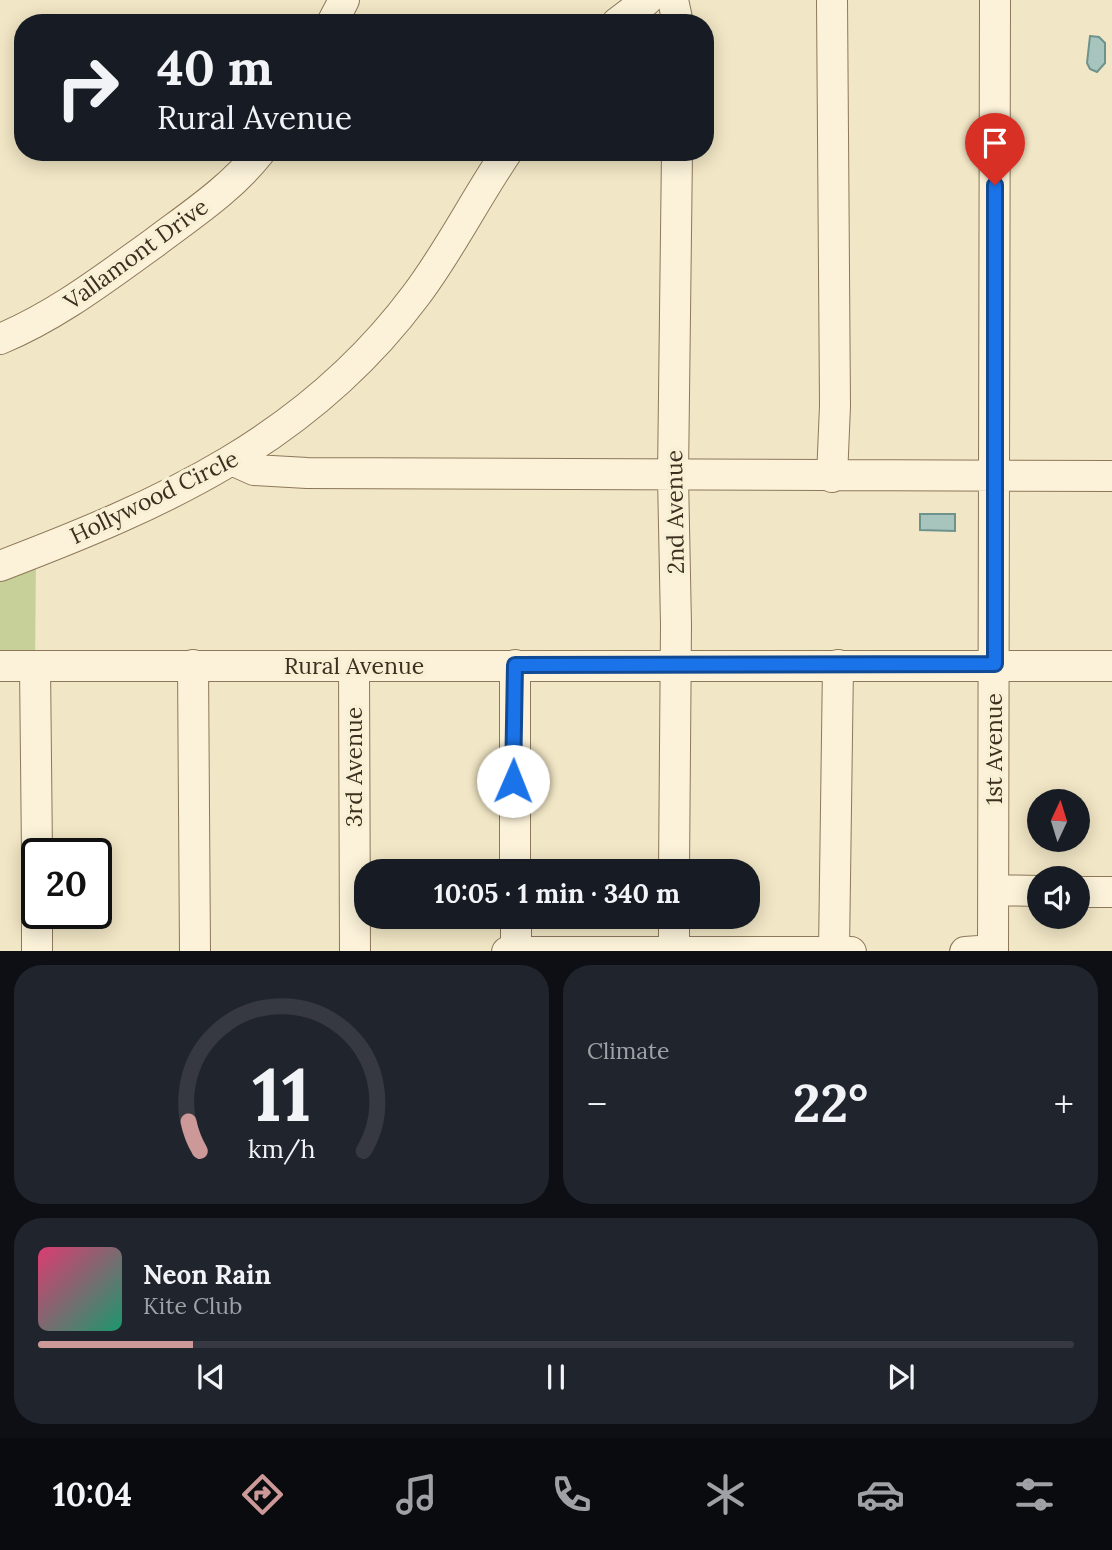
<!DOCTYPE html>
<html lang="en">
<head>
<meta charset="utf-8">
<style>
  :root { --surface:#171b24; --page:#20242c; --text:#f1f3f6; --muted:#9ea1a6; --line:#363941; --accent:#cd9998 }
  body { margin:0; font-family:Lora,serif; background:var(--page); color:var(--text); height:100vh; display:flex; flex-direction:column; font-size:26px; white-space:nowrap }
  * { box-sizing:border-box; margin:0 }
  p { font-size:23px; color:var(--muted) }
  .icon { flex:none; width:38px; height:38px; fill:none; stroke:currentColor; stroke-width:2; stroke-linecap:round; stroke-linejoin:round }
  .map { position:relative; height:951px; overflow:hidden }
  .panel { display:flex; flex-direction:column; gap:14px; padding:14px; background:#0d0f14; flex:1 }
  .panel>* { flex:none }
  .hud { position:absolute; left:14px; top:14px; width:700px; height:147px; border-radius:28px; box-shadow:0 4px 18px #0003; background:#171b24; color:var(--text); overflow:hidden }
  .needle { width:46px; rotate:4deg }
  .buttons { position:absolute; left:1027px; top:789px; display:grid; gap:14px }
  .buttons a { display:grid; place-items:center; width:63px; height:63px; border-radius:50%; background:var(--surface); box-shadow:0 4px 18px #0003; font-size:35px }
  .speed { position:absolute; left:21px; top:838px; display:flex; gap:14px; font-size:35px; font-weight:700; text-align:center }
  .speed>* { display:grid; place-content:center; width:91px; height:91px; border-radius:50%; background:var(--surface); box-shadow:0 4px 18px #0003; line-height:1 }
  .speed .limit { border:4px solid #111; border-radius:10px; background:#fff; color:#111 }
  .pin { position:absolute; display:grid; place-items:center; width:60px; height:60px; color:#fff; margin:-72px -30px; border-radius:50% 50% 50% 0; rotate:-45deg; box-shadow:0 0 7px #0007 }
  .pin .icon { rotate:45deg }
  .me { position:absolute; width:77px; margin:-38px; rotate:1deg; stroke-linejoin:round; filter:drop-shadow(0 0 5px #0008) }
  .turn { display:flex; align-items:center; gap:24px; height:147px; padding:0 28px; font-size:32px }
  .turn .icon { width:91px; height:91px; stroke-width:2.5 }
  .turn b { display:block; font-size:49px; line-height:60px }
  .big { font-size:52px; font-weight:700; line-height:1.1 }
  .panel .tile { flex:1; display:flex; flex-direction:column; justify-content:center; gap:10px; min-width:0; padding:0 24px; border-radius:28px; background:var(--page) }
  .panel .dial { align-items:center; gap:0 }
  .dial svg { height:182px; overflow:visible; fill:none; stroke:var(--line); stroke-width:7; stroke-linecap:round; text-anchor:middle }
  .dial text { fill:var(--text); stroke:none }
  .song { display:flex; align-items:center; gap:21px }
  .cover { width:84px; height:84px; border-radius:10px; background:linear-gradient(135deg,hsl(340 70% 55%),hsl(160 70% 35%)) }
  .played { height:7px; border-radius:4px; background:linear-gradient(90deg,var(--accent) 15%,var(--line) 15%) }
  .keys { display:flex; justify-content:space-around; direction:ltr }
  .heat { display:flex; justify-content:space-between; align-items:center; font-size:38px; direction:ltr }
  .panel .tiles { flex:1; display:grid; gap:14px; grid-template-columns:1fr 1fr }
  .tile:last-child { grid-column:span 2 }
  .trip { position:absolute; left:354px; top:859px; width:406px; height:70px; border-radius:28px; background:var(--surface); box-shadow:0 4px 18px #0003; font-weight:700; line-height:70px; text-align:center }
  .menu { display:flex; height:112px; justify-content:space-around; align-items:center; background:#090b0e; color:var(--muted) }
  .menu .icon { width:49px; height:49px }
  .menu .current { color:var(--accent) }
  .menu b { font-size:32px; color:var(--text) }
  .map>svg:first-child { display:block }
</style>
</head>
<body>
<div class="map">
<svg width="1112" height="952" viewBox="0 0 1112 952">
  <rect width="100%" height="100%" fill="#f1e6c5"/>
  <path fill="#c6d098" d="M36 552 35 666H0V568Z"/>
  <path fill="#a7c4bd" stroke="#6d938c" stroke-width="2" d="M1090 36 1099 37 1105 43V63L1097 72 1090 69 1087 63Z
    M920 514H955V531L920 530Z"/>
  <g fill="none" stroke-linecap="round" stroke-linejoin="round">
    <defs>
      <path id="minor" d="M673 0 678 23
        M332 23 344 0
        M617 23 647 0
        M0 339C56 316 105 278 154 243 191 215 231 189 260 152
        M234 461 254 470 307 473 1112 476
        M832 477 835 406 832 0
        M0 566C163 504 308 440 416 295 450 250 475 199 507 152
        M193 665 195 952
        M0 666H1112
        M35 666 37 854
        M354 666 355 952
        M515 872V665
        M674 872 676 625 673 476 677 152
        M994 890 1040 891
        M1078 892H1112
        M37 914V952
        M516 917V951
        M834 951 838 665
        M507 952H851
        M674 952V917
        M965 952 993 950
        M993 952 995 0"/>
    </defs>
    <use href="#minor" stroke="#8d785a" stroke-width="32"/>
    <use href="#minor" stroke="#fbf2d9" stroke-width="30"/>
  </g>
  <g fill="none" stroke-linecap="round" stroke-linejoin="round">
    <defs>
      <path id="route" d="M513 781 515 665 995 664V185"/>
    </defs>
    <use href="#route" stroke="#114b97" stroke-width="18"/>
    <use href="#route" stroke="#1a73e8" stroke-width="12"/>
  </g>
  <g text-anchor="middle" stroke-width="7" stroke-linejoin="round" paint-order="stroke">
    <g font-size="23" fill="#3c2f1f" stroke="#f8f0d5">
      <text transform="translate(136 254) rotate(-36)" y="8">Vallamont Drive</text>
      <text transform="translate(154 497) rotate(-26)" y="8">Hollywood Circle</text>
      <text transform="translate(675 512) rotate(-91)" y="8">2nd Avenue</text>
      <text x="354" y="674">Rural Avenue</text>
      <text transform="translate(994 749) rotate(-90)" y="8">1st Avenue</text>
      <text transform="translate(354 767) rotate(-90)" y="8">3rd Avenue</text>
    </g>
  </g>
</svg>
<div class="buttons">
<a><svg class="needle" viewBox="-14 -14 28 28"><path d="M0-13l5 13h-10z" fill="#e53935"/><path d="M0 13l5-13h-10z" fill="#9ea1a6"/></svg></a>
<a><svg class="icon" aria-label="sound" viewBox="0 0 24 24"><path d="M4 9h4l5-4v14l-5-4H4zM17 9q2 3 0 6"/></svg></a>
</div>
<div class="speed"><div class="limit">20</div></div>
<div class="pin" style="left:995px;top:185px;background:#d93025"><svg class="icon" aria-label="arrive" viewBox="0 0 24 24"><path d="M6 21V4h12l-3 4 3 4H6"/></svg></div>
<svg class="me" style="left:513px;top:781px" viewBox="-20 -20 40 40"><circle r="19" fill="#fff"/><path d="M0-13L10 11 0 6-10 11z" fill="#1a73e8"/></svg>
<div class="trip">10:05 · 1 min · 340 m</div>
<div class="hud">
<div class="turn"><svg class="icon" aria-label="right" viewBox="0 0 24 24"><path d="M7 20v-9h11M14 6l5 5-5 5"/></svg><div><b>40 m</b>Rural Avenue</div></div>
</div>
</div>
<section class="panel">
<div class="tiles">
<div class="tile dial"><svg viewBox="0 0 100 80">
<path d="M14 69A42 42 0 1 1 86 69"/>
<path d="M14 69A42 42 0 0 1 9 56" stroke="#cd9998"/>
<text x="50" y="56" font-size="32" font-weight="700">11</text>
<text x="50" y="72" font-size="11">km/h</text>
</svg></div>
<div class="tile"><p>Climate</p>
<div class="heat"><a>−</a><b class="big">22°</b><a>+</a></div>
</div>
<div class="tile">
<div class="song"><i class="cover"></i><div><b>Neon Rain</b><p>Kite Club</p></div></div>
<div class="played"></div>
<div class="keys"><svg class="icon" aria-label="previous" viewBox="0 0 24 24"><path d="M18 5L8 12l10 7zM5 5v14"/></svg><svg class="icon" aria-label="pause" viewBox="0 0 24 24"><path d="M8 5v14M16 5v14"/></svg><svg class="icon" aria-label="next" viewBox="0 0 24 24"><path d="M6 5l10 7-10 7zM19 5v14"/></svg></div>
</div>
</div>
</section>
<nav class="menu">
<b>10:04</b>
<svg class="icon current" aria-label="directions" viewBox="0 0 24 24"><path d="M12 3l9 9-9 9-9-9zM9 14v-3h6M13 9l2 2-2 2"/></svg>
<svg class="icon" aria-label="music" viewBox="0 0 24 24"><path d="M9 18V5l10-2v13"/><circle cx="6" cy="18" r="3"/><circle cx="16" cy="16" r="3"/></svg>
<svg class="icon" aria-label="phone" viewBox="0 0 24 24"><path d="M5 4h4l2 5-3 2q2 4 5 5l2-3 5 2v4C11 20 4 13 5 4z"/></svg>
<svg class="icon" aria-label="climate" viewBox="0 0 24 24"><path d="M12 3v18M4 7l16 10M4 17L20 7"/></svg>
<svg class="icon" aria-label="car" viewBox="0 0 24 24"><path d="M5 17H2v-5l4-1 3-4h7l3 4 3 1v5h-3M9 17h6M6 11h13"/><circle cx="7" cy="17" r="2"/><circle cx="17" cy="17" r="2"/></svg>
<svg class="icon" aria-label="filters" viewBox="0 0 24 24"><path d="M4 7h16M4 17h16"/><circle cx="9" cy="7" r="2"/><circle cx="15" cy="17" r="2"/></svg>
</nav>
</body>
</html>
